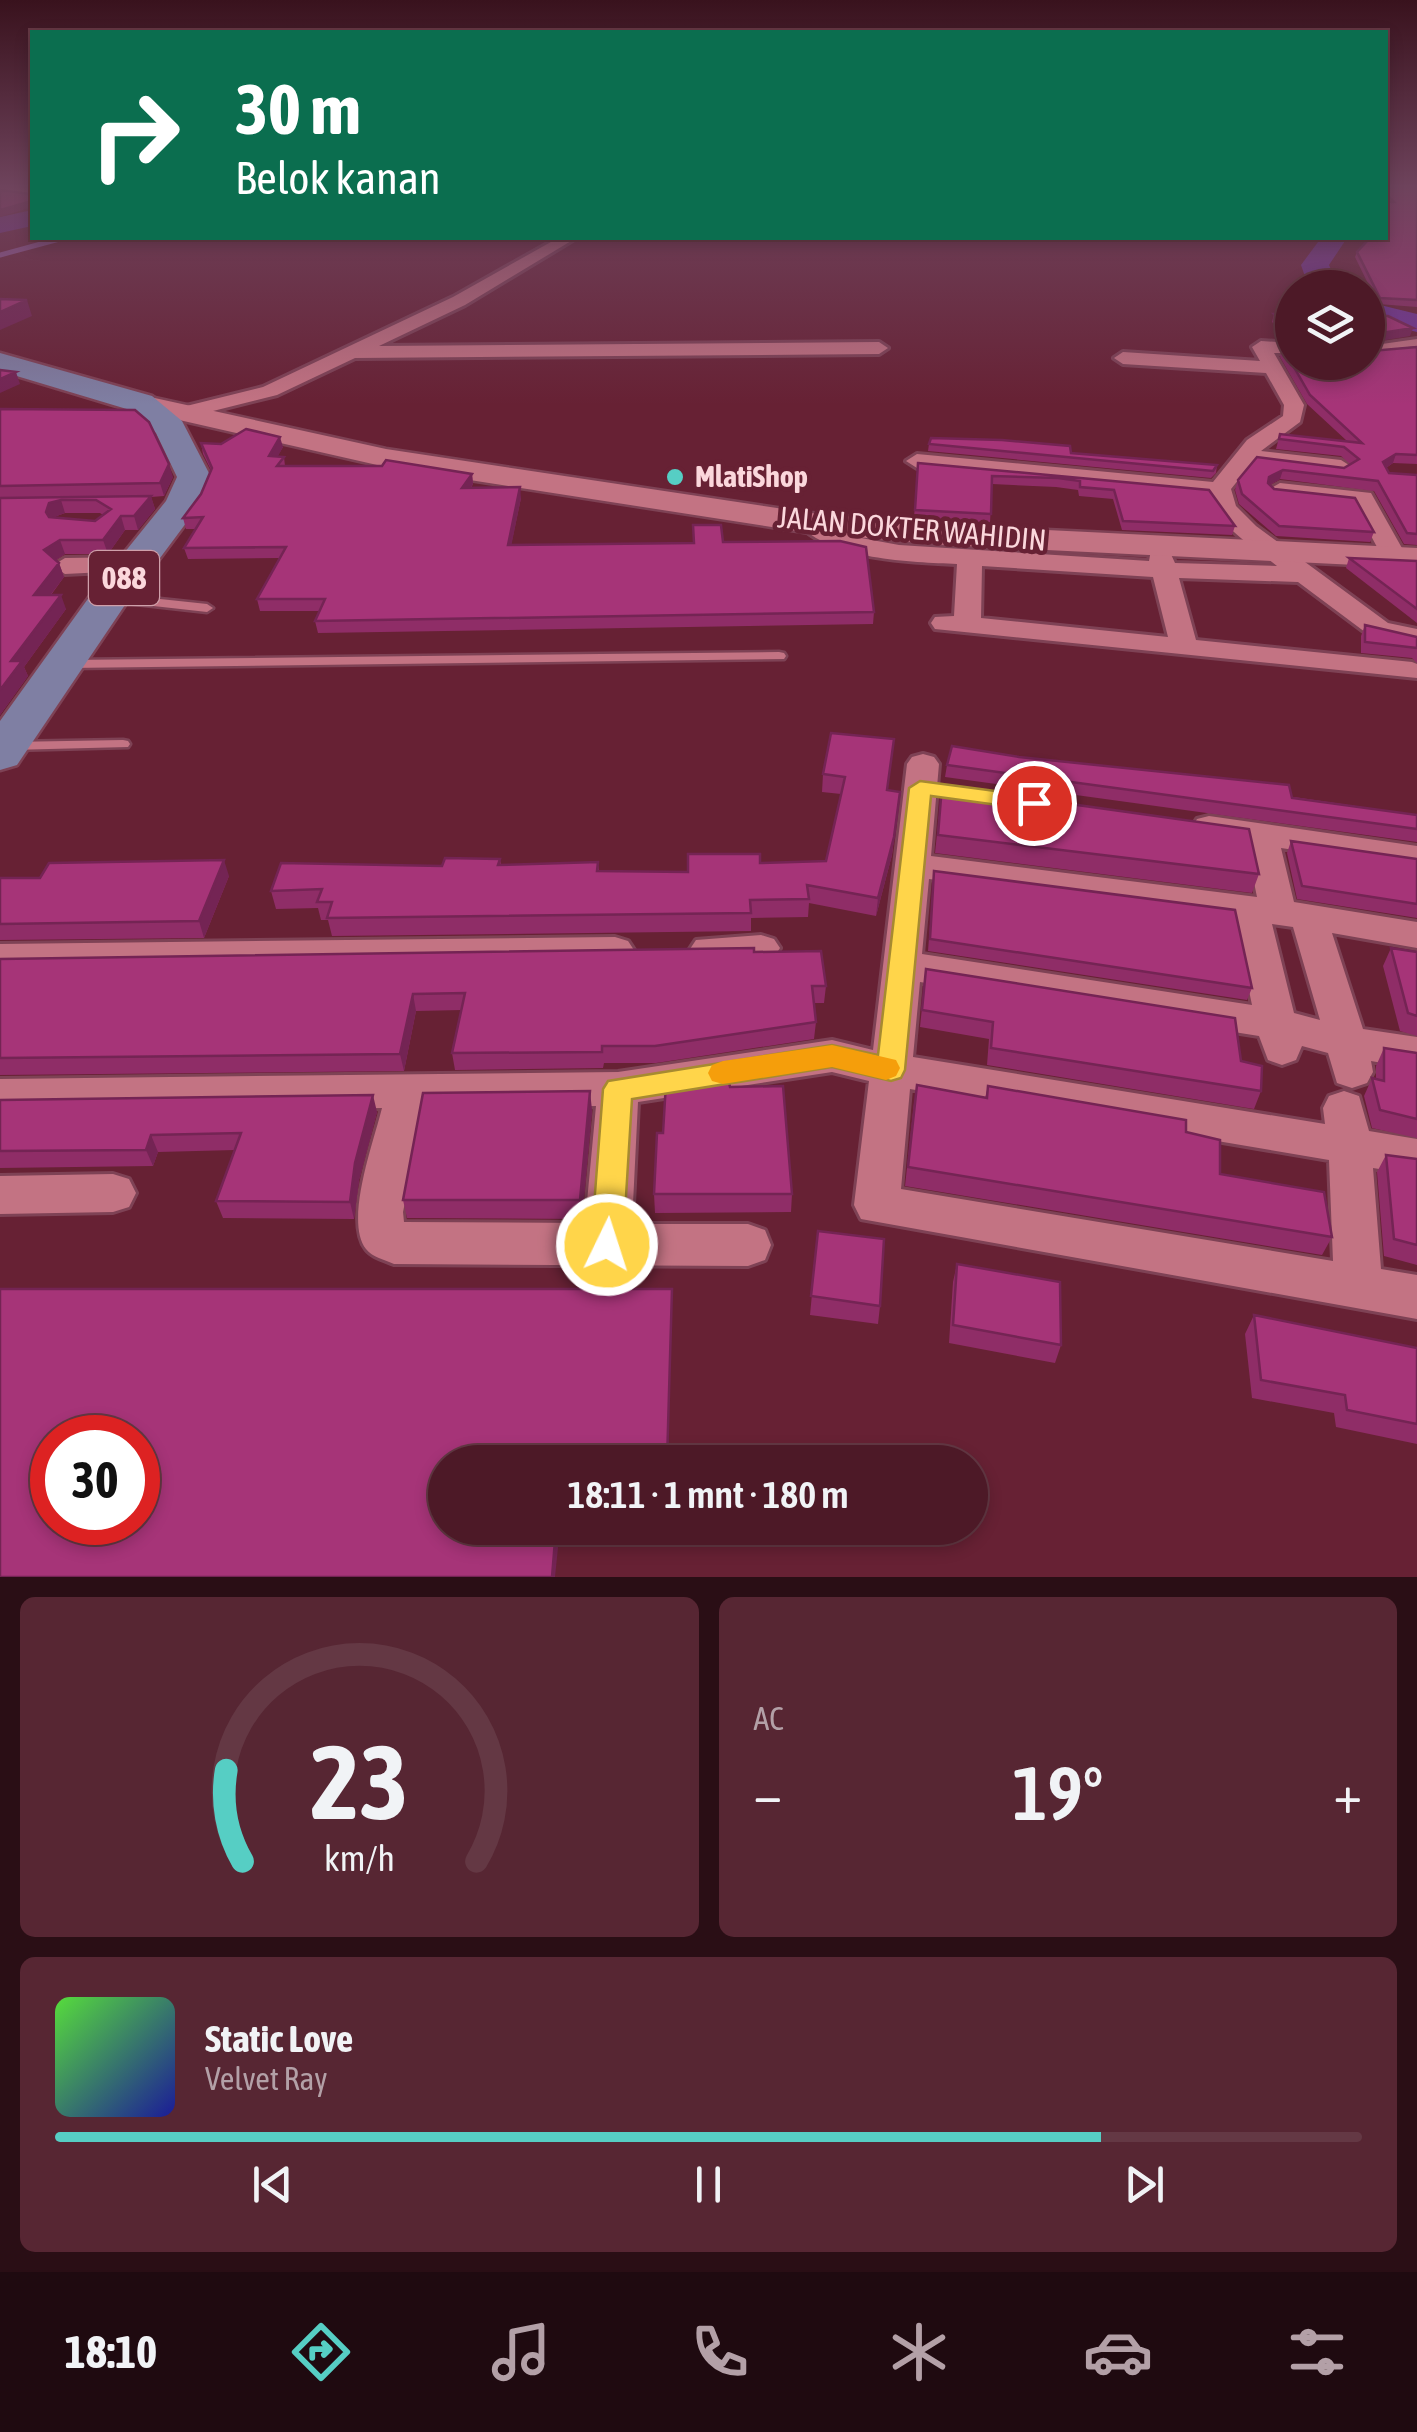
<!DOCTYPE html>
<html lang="id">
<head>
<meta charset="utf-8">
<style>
  :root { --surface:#4d1927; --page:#572633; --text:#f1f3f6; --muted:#b3a0a7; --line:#643844; --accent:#56cec4 }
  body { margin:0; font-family:"Asap Condensed",sans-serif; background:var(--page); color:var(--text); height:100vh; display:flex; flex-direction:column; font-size:38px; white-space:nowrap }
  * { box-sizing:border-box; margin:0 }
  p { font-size:32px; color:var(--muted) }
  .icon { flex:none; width:55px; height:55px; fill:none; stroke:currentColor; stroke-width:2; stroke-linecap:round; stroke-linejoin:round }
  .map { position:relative; height:1577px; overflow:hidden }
  .drawer { display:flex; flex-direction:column; gap:20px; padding:20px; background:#2a0e15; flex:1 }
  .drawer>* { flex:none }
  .top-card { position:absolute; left:30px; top:30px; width:1358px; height:210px; border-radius:0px; box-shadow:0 5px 15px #0003,0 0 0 2px var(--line); background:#0b6e4f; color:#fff; overflow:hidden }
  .tools { position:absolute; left:1275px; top:270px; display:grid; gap:20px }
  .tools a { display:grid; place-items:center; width:110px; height:110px; border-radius:50%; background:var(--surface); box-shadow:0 5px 15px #0003,0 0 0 2px var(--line); font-size:50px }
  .speed { position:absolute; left:30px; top:1415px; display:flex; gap:20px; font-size:50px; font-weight:700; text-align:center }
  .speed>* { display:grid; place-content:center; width:130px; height:130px; border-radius:50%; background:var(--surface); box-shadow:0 5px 15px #0003,0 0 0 2px var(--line); line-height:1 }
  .speed .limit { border:15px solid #d22; background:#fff; color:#111 }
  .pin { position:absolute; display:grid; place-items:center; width:85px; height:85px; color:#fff; margin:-42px; border:5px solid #fff; border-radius:50%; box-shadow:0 2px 10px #0007 }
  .me { position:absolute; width:110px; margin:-55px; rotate:4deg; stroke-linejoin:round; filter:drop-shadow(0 0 8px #0008) }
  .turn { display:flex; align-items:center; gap:35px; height:210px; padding:0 40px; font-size:45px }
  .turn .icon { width:130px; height:130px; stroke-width:2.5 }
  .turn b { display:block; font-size:70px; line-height:85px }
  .big { font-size:75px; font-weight:600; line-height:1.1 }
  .drawer .card { flex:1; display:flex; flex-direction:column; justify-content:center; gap:15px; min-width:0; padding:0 35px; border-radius:15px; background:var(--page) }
  .drawer .dial { align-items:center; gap:0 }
  .dial svg { height:260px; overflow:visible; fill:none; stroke:var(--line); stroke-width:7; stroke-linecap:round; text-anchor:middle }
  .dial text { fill:var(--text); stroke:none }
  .song { display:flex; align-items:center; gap:30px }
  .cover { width:120px; height:120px; border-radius:15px; background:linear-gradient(135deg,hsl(110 70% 55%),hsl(240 70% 35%)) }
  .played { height:10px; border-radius:5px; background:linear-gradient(90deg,var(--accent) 80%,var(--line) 80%) }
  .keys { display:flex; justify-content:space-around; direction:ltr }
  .heat { display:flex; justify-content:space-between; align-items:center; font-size:55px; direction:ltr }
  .drawer .tiles { flex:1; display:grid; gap:20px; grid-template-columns:1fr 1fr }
  .card:last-child { grid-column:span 2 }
  .trip { position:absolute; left:428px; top:1445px; width:560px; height:100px; border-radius:50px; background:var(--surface); box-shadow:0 5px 15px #0003,0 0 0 2px var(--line); font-weight:600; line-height:100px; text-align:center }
  .tabs { display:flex; height:160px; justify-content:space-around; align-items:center; background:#1f0a10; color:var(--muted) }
  .tabs .icon { width:70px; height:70px }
  .tabs .current { color:var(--accent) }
  .tabs b { font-size:45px; color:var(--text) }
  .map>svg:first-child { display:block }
</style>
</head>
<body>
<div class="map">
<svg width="1417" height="1577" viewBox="0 0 1417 1577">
  <rect width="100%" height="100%" fill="#672134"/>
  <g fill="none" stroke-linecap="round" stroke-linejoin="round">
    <path stroke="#9a66b0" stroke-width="5" d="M0 255 63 238"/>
    <path fill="#71359d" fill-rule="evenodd" d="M32 210V226L0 233V217Z
      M1321 238H1347L1329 265 1339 288H1309L1301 265Z
      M1368 302 1417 314V332L1368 320Z"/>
    <defs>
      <path id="lane" d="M113 594 207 604 213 608 207 612 109 601V595Z
        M779 652 784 653 786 656 784 659 68 668 61 664 68 660Z
        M123 740 128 741 130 744 128 747 10 750 3 746 10 742Z"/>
      <path id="street" d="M0 185 32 188V196L0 192Z
        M558 238H576L465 305 379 346 879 342 888 348 879 354 355 358 277 395 161 424 151 418 154 414 263 387 453 297Z
        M1417 339V351L1368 356V346Z
        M1261 341 1292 343V353H1274L1304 405 1300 422 1261 451 1341 460 1352 467 1341 474 1252 463 1231 489 1236 506 1256 526 1388 623 1417 629V645L1369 635 1298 582 1179 578 1196 640 1412 662 1417 664V678L935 629 931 623 935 617 954 616 957 564C912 562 829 560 798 523L810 516 861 538 899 545 1149 561 1151 550H1169L1175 563 1277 566C1252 546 1219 527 1209 495L917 468 906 461 917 454 1213 482 1247 440 1283 416 1284 405 1266 373 1123 364 1114 358 1123 352 1260 361 1252 347ZM982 566 1153 577 1168 637 981 618Z
        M1280 483 1371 493 1407 557 1394 565 1385 562 1354 504 1272 495 1268 490Z
        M135 557 144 560 148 565 144 570 65 574 52 566 65 558Z
        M923 754 934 757 939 764 931 856 1257 897 1246 843 1197 835 1192 827 1197 819 1209 816 1417 846V868L1281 848 1294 902 1417 922V948L1332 933 1363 1029 1417 1037V1069L1371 1061 1373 1072 1367 1083 1352 1088 1337 1083 1328 1053 1302 1046 1296 1060 1282 1065 1268 1060 1259 1036 920 982 913 1057 1325 1124 1323 1108 1329 1096 1344 1091 1359 1096 1369 1131 1417 1139V1175L1373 1168 1381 1269 1417 1275V1319L861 1219 854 1205 869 1081 832 1072 638 1102 632 1224H748L765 1230 771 1245 765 1260 748 1266 394 1264C385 1260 372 1257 366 1249 344 1221 374 1141 382 1108L0 1113V1079L618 1072 832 1040 873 1050 907 764 912 757ZM929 879 1234 919 1252 1005 922 954ZM1272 924 1293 927 1320 1020 1294 1013ZM910 1089 1329 1160 1333 1261 901 1189ZM596 1106 585 1223 404 1222 403 1212 424 1108Z
        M761 935 774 939 780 948 774 957 709 962 696 958 690 949 696 940Z
        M615 937 628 941 634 950 628 959 615 963 0 972V944Z
        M113 1174 129 1179 136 1193 129 1207 113 1212 0 1214V1176Z"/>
      <path id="secondary" d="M141 395 386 449 810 513 946 525 1417 548V568L946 545 810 533 386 467 131 409 127 403 131 397Z"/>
      <path id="primary" d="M0 353 152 396 182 421 211 477 201 503 125 605 17 765 0 770V721L95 589 166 501 177 477 156 433 130 410 0 371Z"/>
    </defs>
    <use href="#lane" stroke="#7e4255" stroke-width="5"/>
    <use href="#street" stroke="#7e4255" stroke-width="6"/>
    <use href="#secondary" stroke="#7e4255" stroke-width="5"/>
    <use href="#primary" stroke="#7e4255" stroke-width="5"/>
    <use href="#lane" fill="#c37383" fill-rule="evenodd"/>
    <use href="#street" fill="#c37383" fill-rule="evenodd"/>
    <use href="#secondary" fill="#c37383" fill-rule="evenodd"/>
    <use href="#primary" fill="#7f7fa3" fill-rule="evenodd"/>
  </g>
  <path fill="#8f2d67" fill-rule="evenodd" d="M1385 184H1417V307L1378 304 1355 257 1357 252 1385 238V202H1387L1385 199Z
    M1274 314H1292V341L1272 322Z
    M1417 346V464L1393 463 1386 468 1389 473 1417 475V545L1404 544 1374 491 1280 479 1270 485 1274 489 1374 532 1370 542 1276 536 1239 504 1235 490 1238 480 1257 457 1344 468 1350 464 1341 456 1276 449 1280 434 1347 441 1307 404 1280 357 1283 348 1371 351Z
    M0 409 173 477 164 496 151 497 155 509 138 530H125L108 554H65L56 560 59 563 64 577 51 595 66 609 24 667 28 676 0 715ZM65 513H100L103 515 95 521 54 517Z
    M201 443 283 447 277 457H284L285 466 472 474 473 484 471 488 521 498 511 545 723 542 874 612 873 624 318 633 315 621 320 611H260L257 599 279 558 188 559 184 548 196 529H186L183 518 201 494 211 470 203 454Z
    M929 444 1071 453 1217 465 1216 473 1211 478 928 451Z
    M918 463 1209 490 1235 526 1232 535 1122 530 1113 499 1079 496 1078 490 1056 487 992 484 990 523 914 518Z
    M1349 558 1417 561V623L1346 568Z
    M1365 625 1417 637V663L1412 658 1361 653V636Z
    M831 733 888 790 900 792 892 855 876 916 809 903 808 917 751 918V931L332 936 328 920H321L318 908 276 909 271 891 500 859 501 865 598 862 599 871 688 872 760 863 826 861 841 794 822 792 823 774Z
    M1019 757 1417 815V842L945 777 947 765Z
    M942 786 1259 874 1252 893 935 853Z
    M1291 841 1417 859V918L1297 899 1287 853Z
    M934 871 1252 988 1247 1000 928 951Z
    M229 876 204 938 0 940V878Z
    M1391 948 1417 952V1036L1400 1031 1383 966Z
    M754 952 826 986 824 1003H814L816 1022 814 1039 656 1063H604L603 1068 455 1070 452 1053 462 1010 416 1011 404 1071 0 1075V959Z
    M926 969 1241 1061 1261 1091 1254 1109 987 1065 989 1039 920 1027Z
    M1384 1048 1417 1053V1138L1372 1128 1364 1096 1372 1078 1376 1079V1066Z
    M988 1086 1186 1132 1220 1174 1332 1237 1322 1255 905 1186 914 1103 985 1098Z
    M0 1100 377 1112 359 1180 354 1219 223 1218 216 1201 235 1150 158 1152 153 1166 0 1168Z
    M592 1110 582 1219 407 1218 403 1200Z
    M663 1133 792 1194 791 1212 655 1213 654 1194Z
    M1386 1155 1417 1159V1265L1384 1256 1377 1172Z
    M818 1231 880 1306 878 1324 810 1315Z
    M957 1264 1061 1345 1055 1363 949 1343 953 1282Z
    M1254 1315 1417 1348V1444L1336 1427 1334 1413 1252 1398 1245 1334Z"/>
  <path fill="#742454" d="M32 201V207L0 217V210Z
    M27 300 32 316 0 330V312Z
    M1413 328 1410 336 1368 343V335Z
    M16 372 20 384 0 393V379Z
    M280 437 283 447 272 467 269 456Z
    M1396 454 1393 463 1380 472 1383 462Z
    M169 464 173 477 164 496 160 483Z
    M1283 470 1280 479 1266 487 1269 477Z
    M472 474 473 484 463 499 462 488Z
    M520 487 521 498 509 557 508 545Z
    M151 496 155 509 138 530 134 516Z
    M61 500 65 513 54 517 51 526 46 512 49 503Z
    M121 516 125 530 108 554 103 540Z
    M60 540 65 554 48 565 44 550Z
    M59 563 64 577 39 610 34 595Z
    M61 595 66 609 24 667 28 676 0 715V690L11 661Z
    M894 837 892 855 876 916 878 898Z
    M224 860 229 876 204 938 199 921Z
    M413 994 416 1011 404 1071 400 1054Z
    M590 1091 592 1110 582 1219 580 1200Z
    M373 1095 377 1112 359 1180 354 1219 350 1202 355 1163Z
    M151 1135 158 1152 153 1166 146 1150Z
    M672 1289 668 1462H667Z
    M556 1528H560L555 1577H552Z"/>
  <path fill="#a63478" stroke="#742454" stroke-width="2.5" fill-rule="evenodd" d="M1385 184H1417V300L1380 298 1357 252 1370 238H1385V222L1388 219 1385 214V202H1394L1385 193Z
    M0 190 30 194 32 191V201L0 210Z
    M0 299 27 300 0 312Z
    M1274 314H1292V331Z
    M1368 315 1388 316 1413 328 1368 335V339Z
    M1417 347V455L1396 454 1383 462 1389 473 1417 475V534L1407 533 1378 481 1283 470 1269 477 1268 483 1274 489 1355 498 1374 532 1279 526 1242 494 1238 480 1257 457 1344 468 1359 459 1344 447 1279 439 1280 434 1362 443 1310 395 1283 348H1292V362H1368V348L1371 351Z
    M0 370 16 372 0 379Z
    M0 409 135 410 149 422 169 464 160 483 0 486Z
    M246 429 280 437 269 456 284 457 277 466H382L386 460 472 474 462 488 520 487 508 545 694 543 693 525H721L723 542 840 541 866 547 874 612 315 621 325 599H257L286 547 184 548 203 517 183 518 201 494 212 468 201 443 221 444Z
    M931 438 1002 440 1070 446 1071 453 1217 465 1213 471 929 444Z
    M918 463 1209 490 1235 526 1123 521 1114 490 1080 487V481L1058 478 992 476 991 514 915 510Z
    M151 496 134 516H121L103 540H60L44 550 59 563 34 595H61L11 661H22L0 690V498ZM61 500H96L111 509 95 521 49 517 46 512 49 503Z
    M1349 558 1417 561V609Z
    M1365 625 1417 637V648L1365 642Z
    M831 733 894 739 887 790 900 792 894 837 878 898 807 885 809 899 750 900 751 913 327 918 332 902H317L322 889 271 891 281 863 442 866 445 858 500 859 498 865 598 862 597 871 688 872V854H760V863L826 861 845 777 823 774Z
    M952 746 1019 757 1289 785 1292 798 1417 815V829L947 765Z
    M942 786 1249 829 1259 874 938 835Z
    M1291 841 1417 859V904L1302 886Z
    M224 860 199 921 0 924V878H40L49 863Z
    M934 871 1235 910 1252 988 930 939Z
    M754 948V952L821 951 826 986H812L816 1022 655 1046H602V1052L452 1053 465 993 413 994 400 1054 0 1058V959Z
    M1391 948 1417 952V1016L1408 1013Z
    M926 969 1235 1018 1241 1061 1262 1066 1261 1091 991 1048 993 1022 922 1010Z
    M1384 1048 1417 1053V1119L1380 1110 1372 1078 1384 1081Z
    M727 1073 730 1087 783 1086 792 1194H654L657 1133H663L666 1083Z
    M917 1085 987 1098 988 1086 1186 1120V1132L1220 1140V1174L1324 1192 1332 1237 908 1167Z
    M590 1091 580 1200H403L423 1093Z
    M373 1095 355 1163 350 1202 216 1201 241 1133 151 1135 146 1150 0 1151V1100Z
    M1386 1155 1417 1159V1245L1394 1239Z
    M818 1231 884 1239 880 1306 811 1296Z
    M957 1264 1060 1282 1061 1345 953 1325Z
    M0 1289H672L667 1462H445V1528H556L552 1577H0ZM52 1438H138V1522H52Z
    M1254 1315 1417 1348V1424L1347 1410 1345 1395 1261 1380Z"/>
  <linearGradient id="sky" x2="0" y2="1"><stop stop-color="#39121d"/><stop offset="0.46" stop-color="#6e435c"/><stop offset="1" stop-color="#6e435c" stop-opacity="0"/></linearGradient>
  <rect width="1417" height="405" fill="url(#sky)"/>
  <path fill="#ffd54a" stroke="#a68a30" stroke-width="2.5" d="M920 781 1034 796 1045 803 1034 810 931 796 905 1070 901 1078 891 1081 832 1067 632 1099 623 1245 619 1255 607 1259 595 1255 591 1245 603 1089 608 1081 832 1045 878 1055 909 788Z"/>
  <path fill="#f59e0b" d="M832 1045 896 1060 900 1068 896 1076 886 1080 832 1067 723 1084 712 1081 708 1073 712 1065 723 1061Z"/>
  <circle fill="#56cec4" stroke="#672134" stroke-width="4" cx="675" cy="477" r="10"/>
  <g text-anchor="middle" stroke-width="9" stroke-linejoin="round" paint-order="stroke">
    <g font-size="30" font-weight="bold" fill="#fbd7dc" stroke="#672134" text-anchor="start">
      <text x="695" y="487">MlatiShop</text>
    </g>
    <g font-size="30" fill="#fbd7dc" stroke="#672134">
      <text transform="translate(912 529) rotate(5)" y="10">JALAN DOKTER WAHIDIN</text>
    </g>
    <rect fill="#672134" stroke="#cfa0aa" stroke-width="2.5" x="89" y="551" width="70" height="54" rx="8"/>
    <g font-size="32" font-weight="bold" fill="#fbd7dc">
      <text x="124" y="589">088</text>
    </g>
  </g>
</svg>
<div class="tools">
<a><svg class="icon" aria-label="layers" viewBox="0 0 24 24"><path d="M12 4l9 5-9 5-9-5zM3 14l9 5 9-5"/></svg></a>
</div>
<div class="speed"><div class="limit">30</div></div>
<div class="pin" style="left:1034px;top:803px;background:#d93025"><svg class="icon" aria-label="arrive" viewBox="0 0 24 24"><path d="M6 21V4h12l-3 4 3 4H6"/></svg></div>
<svg class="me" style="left:607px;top:1245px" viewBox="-20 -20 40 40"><circle r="17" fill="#ffd54a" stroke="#fff" stroke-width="3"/><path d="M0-11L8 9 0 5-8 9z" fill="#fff"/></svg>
<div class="trip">18:11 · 1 mnt · 180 m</div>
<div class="top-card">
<div class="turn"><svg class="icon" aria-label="right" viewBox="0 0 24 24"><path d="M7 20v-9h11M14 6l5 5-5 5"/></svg><div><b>30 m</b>Belok kanan</div></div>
</div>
</div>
<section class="drawer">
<div class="tiles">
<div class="card dial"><svg viewBox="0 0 100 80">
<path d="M14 69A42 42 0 1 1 86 69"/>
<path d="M14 69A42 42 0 0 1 9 41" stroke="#56cec4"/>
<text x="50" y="56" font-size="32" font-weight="700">23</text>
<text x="50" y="72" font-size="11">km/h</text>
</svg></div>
<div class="card"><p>AC</p>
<div class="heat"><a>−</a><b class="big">19°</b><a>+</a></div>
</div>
<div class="card">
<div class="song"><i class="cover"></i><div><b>Static Love</b><p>Velvet Ray</p></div></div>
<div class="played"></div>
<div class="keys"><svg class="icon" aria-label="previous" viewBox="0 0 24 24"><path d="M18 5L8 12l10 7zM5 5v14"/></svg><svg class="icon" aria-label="pause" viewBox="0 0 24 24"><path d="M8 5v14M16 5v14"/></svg><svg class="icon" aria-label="next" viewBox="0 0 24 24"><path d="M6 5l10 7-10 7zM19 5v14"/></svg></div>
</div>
</div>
</section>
<nav class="tabs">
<b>18:10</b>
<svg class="icon current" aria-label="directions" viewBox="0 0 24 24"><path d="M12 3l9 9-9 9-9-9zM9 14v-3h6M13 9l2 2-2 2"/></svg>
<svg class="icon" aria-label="music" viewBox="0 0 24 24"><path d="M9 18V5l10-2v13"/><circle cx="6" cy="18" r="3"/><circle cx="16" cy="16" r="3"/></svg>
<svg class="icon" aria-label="phone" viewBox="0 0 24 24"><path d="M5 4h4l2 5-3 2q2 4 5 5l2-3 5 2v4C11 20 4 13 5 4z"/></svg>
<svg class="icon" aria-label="climate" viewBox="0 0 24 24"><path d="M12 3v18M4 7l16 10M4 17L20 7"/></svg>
<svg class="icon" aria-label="car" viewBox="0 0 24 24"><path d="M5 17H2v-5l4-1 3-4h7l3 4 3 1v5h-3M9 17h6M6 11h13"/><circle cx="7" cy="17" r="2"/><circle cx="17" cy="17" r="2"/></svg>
<svg class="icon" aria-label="filters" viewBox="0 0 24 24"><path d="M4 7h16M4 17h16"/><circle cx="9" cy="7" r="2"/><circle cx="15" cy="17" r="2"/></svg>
</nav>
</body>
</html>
